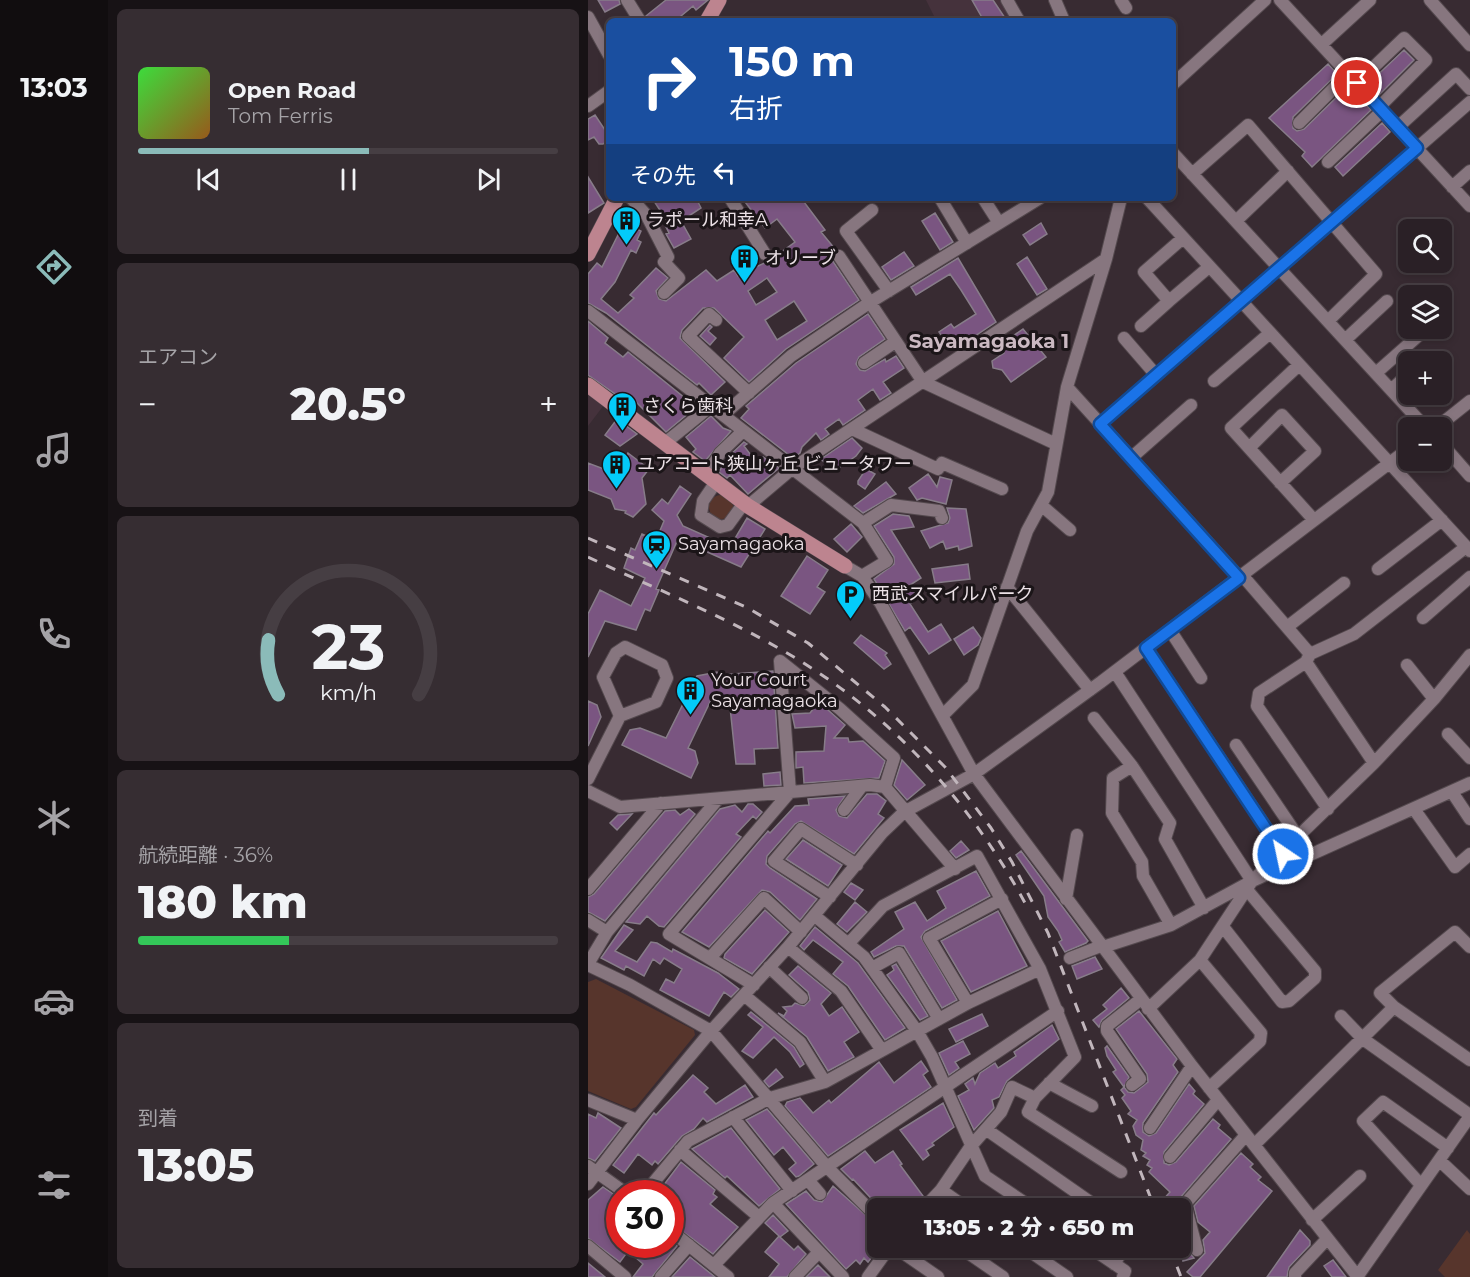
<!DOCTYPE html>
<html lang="ja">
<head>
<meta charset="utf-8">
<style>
  :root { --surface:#2a2026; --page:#362d32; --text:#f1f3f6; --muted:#a5a3a7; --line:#463e43; --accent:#8bbbb9 }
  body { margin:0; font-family:Montserrat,"Noto Sans JP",sans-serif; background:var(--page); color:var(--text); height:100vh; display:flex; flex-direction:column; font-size:22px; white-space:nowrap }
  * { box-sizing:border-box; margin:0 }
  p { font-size:20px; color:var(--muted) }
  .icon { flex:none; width:33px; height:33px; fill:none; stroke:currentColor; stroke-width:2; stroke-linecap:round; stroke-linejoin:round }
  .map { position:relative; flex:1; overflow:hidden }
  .drawer { display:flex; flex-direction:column; gap:9px; padding:9px; background:#171215; width:480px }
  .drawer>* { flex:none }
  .banner { position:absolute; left:18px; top:18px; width:570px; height:183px; border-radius:9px; box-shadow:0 3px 9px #0003,0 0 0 2px var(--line); background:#1a4fa0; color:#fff; overflow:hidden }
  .buttons { position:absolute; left:810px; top:219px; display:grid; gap:12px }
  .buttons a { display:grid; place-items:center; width:54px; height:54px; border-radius:9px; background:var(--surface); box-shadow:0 3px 9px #0003,0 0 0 2px var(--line); font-size:30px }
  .speed { position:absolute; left:18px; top:1180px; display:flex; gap:12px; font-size:30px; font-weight:700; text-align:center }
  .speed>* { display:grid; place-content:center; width:78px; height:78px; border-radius:50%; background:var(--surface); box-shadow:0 3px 9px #0003,0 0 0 2px var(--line); line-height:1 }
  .speed .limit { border:9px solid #d22; background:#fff; color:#111 }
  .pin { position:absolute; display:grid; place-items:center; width:51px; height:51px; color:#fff; margin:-26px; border:3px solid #fff; border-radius:50%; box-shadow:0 2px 6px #0007 }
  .me { position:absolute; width:66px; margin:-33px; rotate:326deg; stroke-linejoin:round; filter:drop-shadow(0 0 4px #0008) }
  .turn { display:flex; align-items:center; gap:21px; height:126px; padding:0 24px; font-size:27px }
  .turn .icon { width:78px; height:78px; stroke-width:2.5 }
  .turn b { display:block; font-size:42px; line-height:51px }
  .then { display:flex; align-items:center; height:57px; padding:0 24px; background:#0003; gap:12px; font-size:22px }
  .big { font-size:45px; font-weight:800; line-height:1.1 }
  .drawer .tile { flex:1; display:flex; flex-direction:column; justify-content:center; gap:9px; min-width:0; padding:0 21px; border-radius:9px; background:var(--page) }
  .drawer .dial { align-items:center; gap:0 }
  .dial svg { height:156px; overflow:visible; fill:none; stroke:var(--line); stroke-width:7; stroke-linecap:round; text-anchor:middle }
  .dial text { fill:var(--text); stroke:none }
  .song { display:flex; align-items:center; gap:18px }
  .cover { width:72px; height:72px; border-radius:9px; background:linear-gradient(135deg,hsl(120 70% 55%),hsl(30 70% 35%)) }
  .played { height:6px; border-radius:3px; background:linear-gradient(90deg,var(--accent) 55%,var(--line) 55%) }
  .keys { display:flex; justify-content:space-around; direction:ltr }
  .heat { display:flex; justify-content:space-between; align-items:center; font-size:33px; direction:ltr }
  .charge { height:9px; border-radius:4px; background:linear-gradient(90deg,#34c759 36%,var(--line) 0) }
  .trip { position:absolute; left:279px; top:1198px; width:324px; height:60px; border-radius:9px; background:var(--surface); box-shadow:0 3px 9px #0003,0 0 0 2px var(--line); font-weight:800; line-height:60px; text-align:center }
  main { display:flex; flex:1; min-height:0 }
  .tab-bar { display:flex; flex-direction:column; width:108px; justify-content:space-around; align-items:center; background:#110d0f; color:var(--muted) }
  .tab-bar .icon { width:42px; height:42px }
  .tab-bar .on { color:var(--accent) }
  .tab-bar b { font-size:27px; color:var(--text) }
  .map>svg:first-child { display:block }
</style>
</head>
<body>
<main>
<nav class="tab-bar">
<b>13:03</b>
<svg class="icon on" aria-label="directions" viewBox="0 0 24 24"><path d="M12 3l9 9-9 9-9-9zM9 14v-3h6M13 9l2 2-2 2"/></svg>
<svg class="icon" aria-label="music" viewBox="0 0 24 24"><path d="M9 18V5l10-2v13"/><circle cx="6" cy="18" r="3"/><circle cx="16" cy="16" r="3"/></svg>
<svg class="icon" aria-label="phone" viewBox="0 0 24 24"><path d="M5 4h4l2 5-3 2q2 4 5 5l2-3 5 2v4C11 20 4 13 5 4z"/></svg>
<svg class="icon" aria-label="climate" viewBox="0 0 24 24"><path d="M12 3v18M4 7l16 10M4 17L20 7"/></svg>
<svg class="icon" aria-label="car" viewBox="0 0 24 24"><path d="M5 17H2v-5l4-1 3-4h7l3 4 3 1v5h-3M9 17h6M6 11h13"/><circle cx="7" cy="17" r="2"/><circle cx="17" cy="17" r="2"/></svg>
<svg class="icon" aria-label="filters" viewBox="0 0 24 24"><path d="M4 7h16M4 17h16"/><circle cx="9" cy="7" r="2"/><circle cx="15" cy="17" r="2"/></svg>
</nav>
<section class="drawer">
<div class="tile">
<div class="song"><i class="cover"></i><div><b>Open Road</b><p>Tom Ferris</p></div></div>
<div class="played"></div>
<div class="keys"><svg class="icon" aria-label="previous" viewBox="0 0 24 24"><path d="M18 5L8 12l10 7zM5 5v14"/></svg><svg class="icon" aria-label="pause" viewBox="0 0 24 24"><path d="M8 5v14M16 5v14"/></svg><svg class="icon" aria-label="next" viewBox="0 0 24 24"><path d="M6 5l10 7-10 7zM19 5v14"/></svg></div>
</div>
<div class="tile"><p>エアコン</p>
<div class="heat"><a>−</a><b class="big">20.5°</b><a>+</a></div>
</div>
<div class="tile dial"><svg viewBox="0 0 100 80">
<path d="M14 69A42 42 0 1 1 86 69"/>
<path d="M14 69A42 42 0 0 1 9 41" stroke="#8bbbb9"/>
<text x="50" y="56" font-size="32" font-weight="700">23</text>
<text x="50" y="72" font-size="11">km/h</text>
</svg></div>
<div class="tile"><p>航続距離 · 36%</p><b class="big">180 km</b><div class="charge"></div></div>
<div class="tile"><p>到着</p><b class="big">13:05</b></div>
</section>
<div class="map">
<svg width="882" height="1277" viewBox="0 0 882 1277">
  <rect width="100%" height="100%" fill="#382b32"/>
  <path fill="#45323c" d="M338 0H413L425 21H344L347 18Z
    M0 393 16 405 0 426Z"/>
  <path fill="#57352c" d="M121 507a12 12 0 1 1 24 0a12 12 0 1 1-24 0Z
    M8 979 106 1030 107 1035 48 1107 43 1109 0 1091V982Z
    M879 1230 882 1234V1277H857L850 1270Z"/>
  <path fill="#7a5581" stroke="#877c89" stroke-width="1.5" fill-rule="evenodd" d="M10 0H31L32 4 17 12Z
    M78 0H120L108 10 105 6 87 21H60L58 16Z
    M384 0H405L419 21H396Z
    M816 50 826 60 791 95 780 84Z
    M740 64 749 74 705 117V128L709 131 716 129 760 86 783 110 724 167 714 156 717 152 681 118Z
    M7 115 21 136V139L15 144H11L6 137 0 140V119Z
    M794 123 802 132 755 176 747 167Z
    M0 177 16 203 0 213Z
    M64 198H108L113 208 93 221 103 239 86 248 78 234 81 233 76 223 79 221Z
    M154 198H213L237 230 233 232 247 249 243 253 244 260 271 300 198 349 161 382 136 358 156 337 126 308H115L94 330 92 338 137 382 123 395 111 383 109 385 18 313 0 303V274L9 263 14 267 36 223 53 231 49 240 53 242 48 253 43 250 27 282 13 299 30 313 46 298 42 295 68 268 80 278 68 291 71 299 78 301 118 270 129 281 146 270 150 276 168 264 170 266 181 261 207 242 189 219 177 228ZM179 278 189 292 168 305 160 291ZM206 301 219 321 189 340 177 320Z
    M347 213 365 242 352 250 334 221Z
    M453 223 459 234 442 245 435 235Z
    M316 252 326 266 303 280 294 267Z
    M439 257 459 289 449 295 429 264Z
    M370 258 408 322 372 346 369 341 361 346 351 332 363 324 366 328 388 314 373 290 362 274 328 295 323 287Z
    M280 314 297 339 271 357 268 364 272 370 277 371 297 359 298 362 308 356 316 368 295 382 303 393 292 400 285 389 270 400 277 410 255 425 251 419 237 429 241 434 233 440 228 433 214 447 212 453 205 458 153 418 161 409 158 406 208 363Z
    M0 321 20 338 17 343 35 357 40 352 108 407 78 432 39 393 33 398 0 375Z
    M122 325 124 327 120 331 128 338 122 345 112 336Z
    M435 329 458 357 423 382 414 370 405 368 404 361 416 353 411 346Z
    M123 416 135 428 143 431 117 461 105 452 108 449 98 437Z
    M29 419 49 434 32 446 17 435Z
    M264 438 274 448 268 456 246 471 233 459Z
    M156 442 159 444 156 446 168 462 175 457 191 468 160 494 142 475 139 478 131 472 139 458Z
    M40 453 61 469 54 478 58 504 45 517 37 513 38 511 27 509 23 499 0 490V463L29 474Z
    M278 469 287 474 277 489 270 484V481Z
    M340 474 349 487 352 477 364 480 358 504 334 498 329 500 321 488Z
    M298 482 308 494 275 513 266 506Z
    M92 486 103 494 89 515 95 526 142 547 159 518 177 529 153 567 90 539 68 589 71 590 62 611 57 609 48 630 17 621 0 657V614L12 590 43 606 57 578 36 568 43 548 47 550 54 534 68 540 76 521 64 510 74 499 80 504Z
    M359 508 378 509 384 546 371 550 370 546 358 549 355 541 342 548 333 531 360 523 362 518Z
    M305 514 321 516 326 527 303 530 333 578 322 585 330 598 322 604 340 632 353 624 363 640 341 654 322 627 317 631 286 579 306 564V557L286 526Z
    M263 524 274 537 259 552 246 539Z
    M219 556 240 570 229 587 237 592 222 614 193 596Z
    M380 564 382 579 347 583 344 569Z
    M385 627 393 638 390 645 376 655 366 639Z
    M273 635 299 653 297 655 303 664 296 669 266 643Z
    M185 671 190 748 166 749 167 764H148L142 707H138L137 700H123L100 748 107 751 110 763 103 778 34 745 42 730 52 728 78 738 109 676 129 672 130 675Z
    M0 701 9 705 13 717 0 746Z
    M231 702 257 725 246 738H260L261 742 275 741 297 761 291 778 216 783 215 767 208 768V752L236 751 238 726 207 728 204 714 222 713Z
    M314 760 337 785 319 800 306 785Z
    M192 772 193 785 176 786 175 774Z
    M279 794H289L298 801 290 814 296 818 266 854 213 821 207 824 179 856 178 864 182 868 229 899 212 920 182 892 174 890 121 947 94 932 180 831 182 833 207 806 221 805 220 799 257 796 248 810 251 816 259 818Z
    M160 804H165L174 812 168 819 165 816 148 834 153 837 76 927 71 926 59 916 52 924 38 922 132 809 147 805 154 812Z
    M101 809 107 814 17 921 0 912V897L6 894 77 811 87 810 92 815Z
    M44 814 29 830 22 823 30 815Z
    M215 840 254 865 240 886 198 859Z
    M373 841 381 850 368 858 362 851Z
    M433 851 500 941 498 943 477 952 471 942 474 940 470 931 460 917 456 896 428 855Z
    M388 871 402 896 337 931 333 937 369 1000 354 1008 316 946H308L286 957 283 952 316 929 307 912 327 902 339 921 358 908 349 891Z
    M263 883 275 890 267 900 256 892Z
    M267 902 279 912 259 932 249 924Z
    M177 910 201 932 164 974 136 958 137 954Z
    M410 911 439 966 383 992 353 941Z
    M36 925 45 930 27 951 49 962 63 942 69 943 84 952 85 949 130 973 151 989 143 997 136 992 121 1016 72 990 78 979 86 983 94 969 76 958 72 964 65 959 56 976 38 966 36 970 13 958Z
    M227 927 270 963 317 1028 297 1040 260 986 245 974 255 962 225 940 216 950 212 946Z
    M507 957 514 969 489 979 484 966Z
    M308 964 340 1016 332 1020 299 975 306 970 304 966Z
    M210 966 243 993 233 1004 241 1016 254 1007 271 1032 256 1042 266 1057 240 1071 219 1037 190 1013 196 1016 199 1011 195 1007 204 1006 207 1003 216 1006 222 1000 220 992 201 975Z
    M533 988 541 998 514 1020 511 1027 505 1020 519 1009 515 1005Z
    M551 1011 589 1059 585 1065 590 1072 555 1123V1132L561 1136 568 1133 601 1084 607 1091 605 1094 616 1104 576 1152V1163L581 1165 588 1162 625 1119 632 1125 630 1128 643 1139 591 1199 590 1209H583L574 1201 582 1192 561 1172 564 1168 559 1165 562 1160 555 1156 558 1153 553 1150 555 1140 548 1135 545 1126 549 1120 540 1114 543 1111 534 1098 537 1095 533 1090 536 1087 540 1092 546 1093 560 1082 559 1074 528 1029Z
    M163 1012 206 1047 216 1064 212 1067 202 1052 186 1037 165 1058 154 1051 175 1027 160 1015Z
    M394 1014 400 1026 368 1042 361 1029Z
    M464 1025 471 1039 419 1081 411 1097 404 1100 406 1108 386 1130 370 1096 381 1090 377 1084 385 1078 387 1084 392 1073 407 1063 410 1068 428 1056 426 1052Z
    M375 1041 382 1054 367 1062 371 1068 361 1075 351 1053Z
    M519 1046 541 1077 536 1087 525 1072 528 1070 519 1056 517 1048Z
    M333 1061 340 1071 335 1075 343 1087 240 1156 197 1106 199 1102 212 1098 225 1113 241 1100 243 1103 291 1062 306 1083Z
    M188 1069 195 1077 181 1087 176 1081Z
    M105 1075 120 1088 116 1092 128 1104 157 1085 165 1097 119 1122 115 1118 106 1129 94 1136 70 1164 67 1161 64 1165 50 1154 36 1173 25 1165 66 1113 68 1115Z
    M355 1103 366 1127 344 1143 346 1145 338 1150 341 1155 335 1160 312 1130Z
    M179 1109 226 1164 211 1176 208 1177 201 1169 208 1163 195 1147 186 1155 158 1120Z
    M10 1113 33 1128 7 1161 0 1158V1114L8 1118Z
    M143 1128 192 1189 171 1206 139 1176 137 1178 104 1149Z
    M277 1151 287 1163 305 1151 314 1164 312 1165 335 1196 328 1205 323 1209H293L265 1179 264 1180 253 1169Z
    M653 1153 665 1164 662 1167 673 1177 670 1180 684 1191 612 1277H605L599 1272 617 1253 615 1240 622 1232 610 1222 606 1206Z
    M93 1162 127 1190 125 1194 129 1197 122 1204 150 1227 125 1254 82 1222V1194H69Z
    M245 1186 290 1226 291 1248 280 1262 276 1258 272 1264 268 1260 258 1269 198 1204 218 1191 226 1200 234 1202Z
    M15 1187 28 1196 26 1199 32 1204V1245H82V1241L89 1246 64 1277H45L55 1264 40 1251 32 1262 0 1238V1200Z
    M185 1215 200 1231 192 1237 206 1250 210 1246 218 1254 199 1277H181L191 1264 177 1252 191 1236 177 1223Z
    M593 1223 601 1252 606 1258 595 1261Z
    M712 1230 722 1241V1245L701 1267 699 1277H679Z
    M102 1257 127 1277H84Z
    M745 1260 758 1277H744L736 1266Z
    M0 1263 17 1277H0Z
    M230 1265 242 1277H218Z"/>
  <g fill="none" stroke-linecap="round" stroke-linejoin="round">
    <defs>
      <path id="minor" d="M39 0 52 21
        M419 0 431 21
        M467 0 476 21
        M533 0 538 8
        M692 0 882 206
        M842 0 882 45
        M0 17 21 55
        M734 44 782 0
        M769 83 816 38 838 60 791 107
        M585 84 677 0
        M0 106 21 91
        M711 123 760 74
        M810 127 868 74 882 89
        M585 153 838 428
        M740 162 794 111
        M604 174 660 125 788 274 740 321
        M864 187 882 171
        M43 198 59 216 80 257 76 262 91 278 76 293
        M142 198 177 254
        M352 198 379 243
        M395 198 411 223
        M559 198 882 551
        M284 210 258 231 301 291
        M648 221 700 171
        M251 256 335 382 468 444
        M581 301 621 267
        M0 311 275 523 299 561 274 576
        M128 320 121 314 100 336 161 393
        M553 326 581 301 556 272 595 238
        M536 338 568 375
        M757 340 799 301
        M276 363 307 342
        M711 365 643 428 726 520
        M788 373 839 328
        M626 381 682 333
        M479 387 651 577
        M803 390 820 374
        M135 415 203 356 281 303 452 198
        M512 424 882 102
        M848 428 882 401
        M264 429 350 469 354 463 414 489
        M77 443 123 406
        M854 444 882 476
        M661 448 694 415 727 451 692 483
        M543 458 603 405
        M119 475 132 453 155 431
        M128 482 115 501 113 515 132 527 140 525 156 503
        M453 505 482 530
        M160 506 205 468 518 259
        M275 523 303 505 351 511 354 518
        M257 566 274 576 293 604 386 774 604 1066 770 1277
        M790 569 854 520
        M654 575 722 654 718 662 786 763
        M419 587 502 690
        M835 618 882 577
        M699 627 756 583
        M582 630 613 678
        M558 648 695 853
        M722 654 766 634 878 547
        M718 662 671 693 669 706 740 809
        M819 665 846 699
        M527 672 664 881
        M355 715 385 685 439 531 460 492 479 387 518 259 533 198
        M506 718 544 766 582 823 577 839 616 908
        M860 734 882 758
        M648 745 711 838
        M544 766 525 778 524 813 554 862 555 876 583 925
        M0 779 32 716 68 702 79 678 74 665 37 647 28 653 15 677 32 716
        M0 791 32 807 282 785 297 787 367 869
        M864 792 882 819
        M826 809 867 867 882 854
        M256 810 274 786
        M0 889 73 803
        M242 897 186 861 213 829 269 865
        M478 899 489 835
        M227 916 276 957 329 1031 344 1057 397 1176 446 1209
        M0 920 19 932
        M636 928 694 1002 701 1001 727 978V971L660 891
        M261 943 295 906 389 856 452 969 487 1057 447 1098 424 1087 413 1112 383 1146 353 1190 335 1209
        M200 947 253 991 293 1049
        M515 947 583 925 664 881 882 783
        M122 958 176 898 213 932
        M482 958 513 946
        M612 960 673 1033 672 1041 621 1088
        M0 964 19 932 130 799
        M0 965 42 985 123 1031 239 1167 290 1218
        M181 967 214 998
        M284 968 311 953 351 1019
        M166 985 81 934 202 792 192 661 252 709 306 758 297 787
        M156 995 212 1042 237 1082
        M380 1003 341 938 414 899
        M806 1007 882 1060
        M560 1009 612 960 664 881 786 763 846 699 882 655
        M753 1016 775 1039 882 1115
        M461 1083 504 1106
        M544 1085 552 1079 519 1031V1026L553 999
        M447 1098 440 1112 533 1172
        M0 1100 49 1120
        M145 1117 204 1191
        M562 1128 604 1066
        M399 1130 512 1209
        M666 1145 806 1007 792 993 867 932 882 947
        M92 1150 171 1217
        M582 1157 630 1100
        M851 1160 882 1189
        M0 1166 39 1194
        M220 1180 232 1194
        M0 1184 49 1120 123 1031 200 947 294 833 316 812 386 774 513 682 820 449
        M833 1185 775 1121 795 1102 860 1148
        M353 1190 380 1209
        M56 1194 100 1141 182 1098 237 1082 380 1003 452 969
        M185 1203 255 1277
        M724 1220 772 1176
        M82 1230 140 1277
        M0 1246 37 1277
        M308 1248 350 1277
        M373 1248 415 1277
        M437 1248 479 1277
        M503 1248 537 1271 535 1277
        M609 1250 597 1204 658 1135
        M526 1264 536 1248
        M126 1265 185 1203 470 1011
        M73 1277 101 1245
        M207 1277 231 1252
        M280 1277 301 1248
        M707 1277V1273L739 1239
        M769 1277 882 1116"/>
      <path id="major" d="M119 21 131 0
        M0 254 29 198
        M0 385 160 506 257 566"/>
    </defs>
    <use href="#minor" stroke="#54494e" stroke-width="14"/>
    <use href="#major" stroke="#54494e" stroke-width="16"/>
    <use href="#minor" stroke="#87767f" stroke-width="12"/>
    <use href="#major" stroke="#bd848f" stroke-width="15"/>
    <path stroke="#c1b6bc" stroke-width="3" stroke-dasharray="10 10" stroke-linecap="butt" d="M0 538 158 607 220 643 297 707 357 767 403 828 424 862 460 933 567 1209
      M0 557C76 593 154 623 225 669 314 727 387 810 437 903
      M582 1248 593 1277"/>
  </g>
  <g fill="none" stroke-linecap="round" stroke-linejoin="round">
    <defs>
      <path id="route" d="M695 854 558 648 651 578 512 424 829 148 769 83"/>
    </defs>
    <use href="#route" stroke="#114b97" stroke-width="15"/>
    <use href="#route" stroke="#1a73e8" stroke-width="10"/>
  </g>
  <defs>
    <symbol id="building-pin" viewBox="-11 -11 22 30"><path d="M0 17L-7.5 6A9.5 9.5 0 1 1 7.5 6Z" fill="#03cbf9" stroke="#1b1518"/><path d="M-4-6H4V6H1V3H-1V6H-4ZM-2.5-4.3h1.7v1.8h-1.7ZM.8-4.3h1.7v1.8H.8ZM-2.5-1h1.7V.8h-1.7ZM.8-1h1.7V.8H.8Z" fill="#111"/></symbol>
    <symbol id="station-pin" viewBox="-11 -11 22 30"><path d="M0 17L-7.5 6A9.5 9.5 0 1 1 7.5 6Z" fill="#03cbf9" stroke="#1b1518"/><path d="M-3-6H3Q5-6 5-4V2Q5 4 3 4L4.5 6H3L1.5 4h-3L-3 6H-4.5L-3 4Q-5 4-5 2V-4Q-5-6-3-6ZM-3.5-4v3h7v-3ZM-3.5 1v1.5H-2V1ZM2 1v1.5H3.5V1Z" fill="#111"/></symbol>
    <symbol id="parking-pin" viewBox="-11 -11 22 30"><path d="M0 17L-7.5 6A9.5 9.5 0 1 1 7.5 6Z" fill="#03cbf9" stroke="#1b1518"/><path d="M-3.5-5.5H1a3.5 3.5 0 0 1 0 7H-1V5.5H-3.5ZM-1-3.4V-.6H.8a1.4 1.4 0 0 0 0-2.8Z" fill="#111"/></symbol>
  </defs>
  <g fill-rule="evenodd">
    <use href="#building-pin" x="22" y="204" width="33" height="45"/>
    <use href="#building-pin" x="140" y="242" width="33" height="45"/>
    <use href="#building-pin" x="18" y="390" width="33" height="45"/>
    <use href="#building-pin" x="12" y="448" width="33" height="45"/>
    <use href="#station-pin" x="52" y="528" width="33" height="45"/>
    <use href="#parking-pin" x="246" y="578" width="33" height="45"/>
    <use href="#building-pin" x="86" y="674" width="33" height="45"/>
  </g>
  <g text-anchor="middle" stroke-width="6" stroke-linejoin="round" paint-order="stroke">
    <g font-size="18" fill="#ebe1e6" stroke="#1b1518" text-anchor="start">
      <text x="59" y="226">ラポール和幸A</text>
      <text x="177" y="264">オリーブ</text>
      <text x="55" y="412">さくら歯科</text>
      <text x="49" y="470">ユアコート狭山ヶ丘 ビュータワー</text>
      <text x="90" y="550">Sayamagaoka</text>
      <text x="284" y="600">西武スマイルパーク</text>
      <text x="123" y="686">Your Court<tspan x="123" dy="21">Sayamagaoka</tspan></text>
    </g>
    <g font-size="20" font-weight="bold" fill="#cbb9c2" stroke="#1b1518">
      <text x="401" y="348">Sayamagaoka 1</text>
    </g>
  </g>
</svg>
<div class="buttons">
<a><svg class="icon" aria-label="search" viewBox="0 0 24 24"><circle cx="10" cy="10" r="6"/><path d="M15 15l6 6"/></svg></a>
<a><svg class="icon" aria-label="layers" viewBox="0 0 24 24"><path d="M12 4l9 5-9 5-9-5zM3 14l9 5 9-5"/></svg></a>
<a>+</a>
<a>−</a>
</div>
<div class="speed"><div class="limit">30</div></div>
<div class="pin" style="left:769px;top:83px;background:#d93025"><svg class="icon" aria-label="arrive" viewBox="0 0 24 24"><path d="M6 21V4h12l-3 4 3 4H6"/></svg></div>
<svg class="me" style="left:695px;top:854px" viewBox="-20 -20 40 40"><circle r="17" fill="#1a73e8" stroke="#fff" stroke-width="3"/><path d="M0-11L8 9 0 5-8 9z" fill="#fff"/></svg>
<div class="trip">13:05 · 2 分 · 650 m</div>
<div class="banner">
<div class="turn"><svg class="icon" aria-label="right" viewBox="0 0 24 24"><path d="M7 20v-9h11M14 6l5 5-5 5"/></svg><div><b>150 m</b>右折</div></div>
<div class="then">その先<svg class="icon" aria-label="left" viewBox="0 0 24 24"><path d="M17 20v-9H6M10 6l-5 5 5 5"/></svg></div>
</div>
</div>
</main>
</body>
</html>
